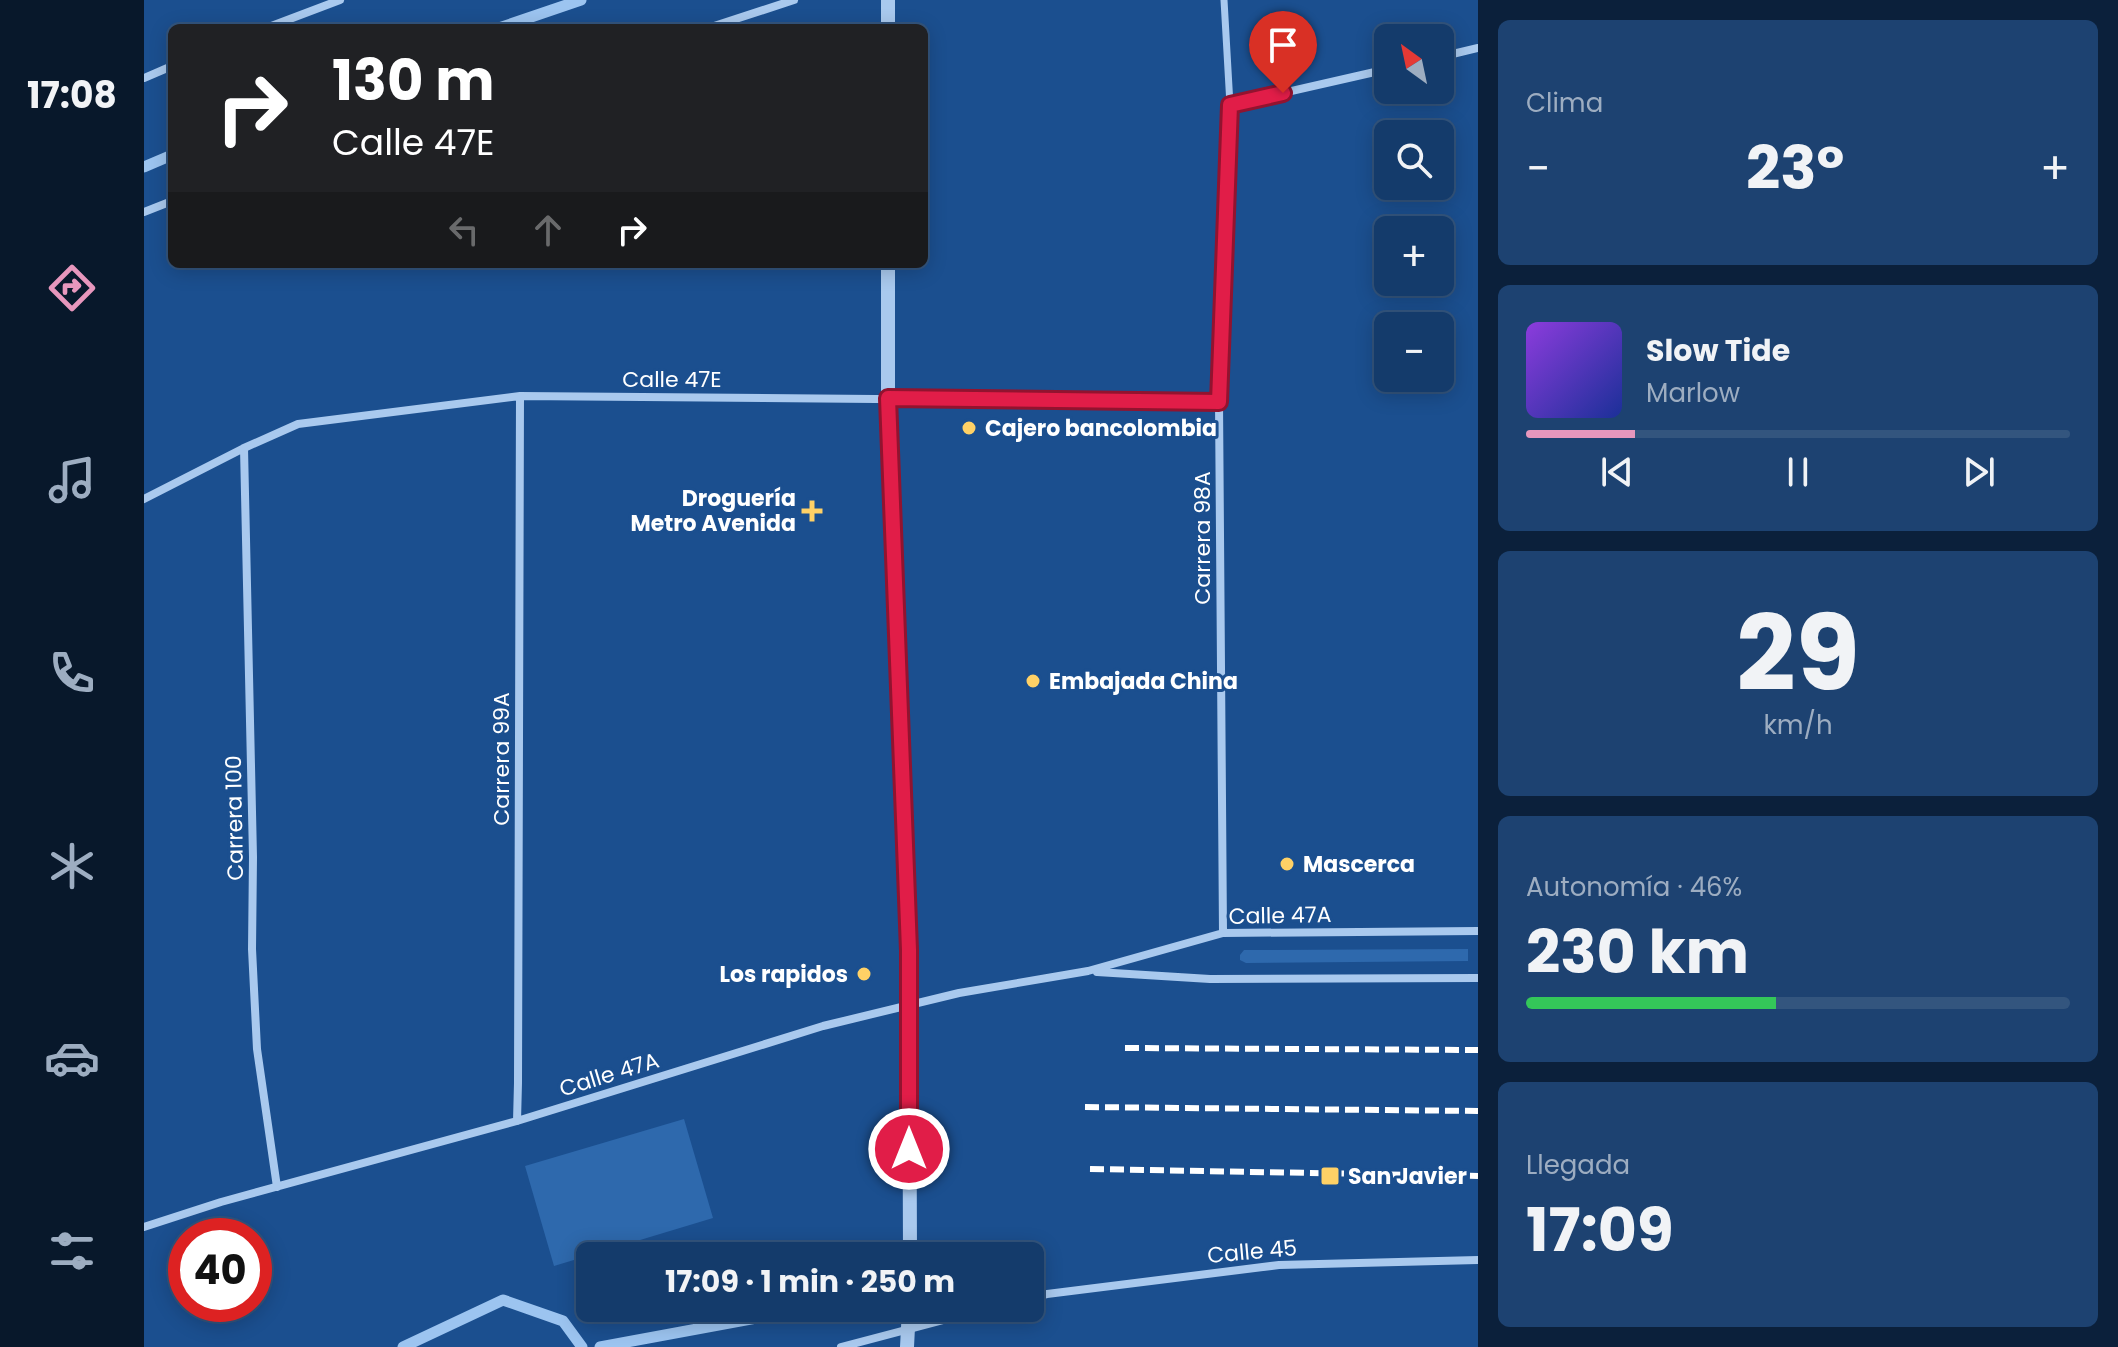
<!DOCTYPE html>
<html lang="es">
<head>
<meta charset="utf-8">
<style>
  :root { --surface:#143b6b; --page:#1d4271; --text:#f1f3f6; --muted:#9dadc1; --line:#33557e; --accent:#e797bd }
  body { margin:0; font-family:Poppins,sans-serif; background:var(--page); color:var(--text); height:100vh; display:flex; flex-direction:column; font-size:30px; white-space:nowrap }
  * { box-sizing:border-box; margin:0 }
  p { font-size:26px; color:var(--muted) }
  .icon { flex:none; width:44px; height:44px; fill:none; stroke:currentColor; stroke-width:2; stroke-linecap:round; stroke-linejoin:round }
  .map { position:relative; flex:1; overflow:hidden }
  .side { display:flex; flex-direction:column; gap:20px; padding:20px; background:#0b203b; width:640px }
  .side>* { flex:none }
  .top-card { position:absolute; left:24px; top:24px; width:760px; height:244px; border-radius:12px; box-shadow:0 4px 20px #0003,0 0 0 2px var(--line); background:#202124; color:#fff; overflow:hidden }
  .needle { width:52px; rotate:327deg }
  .tools { position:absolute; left:1230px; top:24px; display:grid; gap:16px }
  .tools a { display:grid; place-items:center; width:80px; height:80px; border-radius:12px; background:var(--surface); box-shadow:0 4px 20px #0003,0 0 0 2px var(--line); font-size:40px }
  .speed { position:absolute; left:24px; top:1218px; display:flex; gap:16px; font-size:40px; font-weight:700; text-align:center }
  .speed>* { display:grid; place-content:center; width:104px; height:104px; border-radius:50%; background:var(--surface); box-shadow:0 4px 20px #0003,0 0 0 2px var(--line); line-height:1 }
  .speed .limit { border:12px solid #d22; background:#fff; color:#111 }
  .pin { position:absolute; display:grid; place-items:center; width:68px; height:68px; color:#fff; margin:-82px -34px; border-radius:50% 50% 50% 0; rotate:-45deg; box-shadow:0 0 8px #0007 }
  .pin .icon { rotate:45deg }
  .me { position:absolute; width:88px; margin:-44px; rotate:0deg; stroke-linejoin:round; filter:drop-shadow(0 0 6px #0008) }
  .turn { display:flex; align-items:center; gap:28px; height:168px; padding:0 32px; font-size:36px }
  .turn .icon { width:104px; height:104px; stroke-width:2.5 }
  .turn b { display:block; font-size:56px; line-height:68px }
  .lanes { display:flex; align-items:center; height:76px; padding:0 32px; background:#0003; justify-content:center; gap:40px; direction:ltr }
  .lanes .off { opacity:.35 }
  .big { font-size:60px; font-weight:700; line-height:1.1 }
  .side .card { flex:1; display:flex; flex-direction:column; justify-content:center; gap:12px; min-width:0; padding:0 28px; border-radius:12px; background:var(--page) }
  .side .dial { align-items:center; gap:0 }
  .dial b { font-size:104px; line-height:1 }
  .song { display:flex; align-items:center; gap:24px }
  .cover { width:96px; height:96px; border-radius:12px; background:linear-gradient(135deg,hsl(270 70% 55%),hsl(230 70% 35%)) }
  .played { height:8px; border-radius:4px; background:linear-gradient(90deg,var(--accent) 20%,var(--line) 20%) }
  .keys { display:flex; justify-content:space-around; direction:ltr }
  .heat { display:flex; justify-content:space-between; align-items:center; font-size:44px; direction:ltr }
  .charge { height:12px; border-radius:6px; background:linear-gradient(90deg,#34c759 46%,var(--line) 0) }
  .trip { position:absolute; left:432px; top:1242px; width:468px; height:80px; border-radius:12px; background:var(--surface); box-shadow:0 4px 20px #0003,0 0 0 2px var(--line); font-weight:700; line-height:80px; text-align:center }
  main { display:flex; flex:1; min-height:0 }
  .tabs { display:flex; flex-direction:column; width:144px; justify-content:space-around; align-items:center; background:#08182b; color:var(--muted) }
  .tabs .icon { width:56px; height:56px }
  .tabs .selected { color:var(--accent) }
  .tabs b { font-size:36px; color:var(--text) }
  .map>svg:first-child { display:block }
</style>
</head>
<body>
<main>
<nav class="tabs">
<b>17:08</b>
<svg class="icon selected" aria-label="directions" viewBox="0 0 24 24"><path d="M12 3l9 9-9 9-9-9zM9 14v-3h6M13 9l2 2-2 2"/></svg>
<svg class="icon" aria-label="music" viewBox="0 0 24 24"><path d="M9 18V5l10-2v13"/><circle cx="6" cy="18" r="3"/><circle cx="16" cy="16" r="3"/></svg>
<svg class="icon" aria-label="phone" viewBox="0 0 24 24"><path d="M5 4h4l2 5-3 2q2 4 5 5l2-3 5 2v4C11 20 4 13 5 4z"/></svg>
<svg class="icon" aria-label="climate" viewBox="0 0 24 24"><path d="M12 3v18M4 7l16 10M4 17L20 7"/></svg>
<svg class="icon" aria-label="car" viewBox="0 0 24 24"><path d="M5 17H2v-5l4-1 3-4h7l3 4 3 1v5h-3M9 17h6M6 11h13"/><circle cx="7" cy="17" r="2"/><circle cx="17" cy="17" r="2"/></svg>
<svg class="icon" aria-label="filters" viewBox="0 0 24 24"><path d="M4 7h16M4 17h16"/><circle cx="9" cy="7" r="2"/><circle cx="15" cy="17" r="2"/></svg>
</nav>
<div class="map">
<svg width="1334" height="1347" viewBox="0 0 1334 1347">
  <rect width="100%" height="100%" fill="#1b4f8f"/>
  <path fill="#2e69ad" d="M1324 949V961L1102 963 1096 960V955L1100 950Z
    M540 1119 569 1218 410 1266 381 1166Z"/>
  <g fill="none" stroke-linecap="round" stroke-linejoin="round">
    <path stroke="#9cc4f0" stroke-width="11" d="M355 28 437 0
      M0 167 28 155
      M259 1347 359 1300 419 1321 438 1347
      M456 1347 666 1308"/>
    <path stroke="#a9c9ee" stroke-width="7" d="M1080 0 1086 105"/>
    <path stroke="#a9c9ee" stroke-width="8" d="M122 28 196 0
      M564 28 650 0
      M1296 57 1334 48
      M0 78 28 66
      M0 212 28 201
      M100 448 109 857 108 949 113 1049 133 1187
      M0 499 100 448 154 424 376 396 1075 402
      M1079 933 1075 402 1086 105 1244 69
      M953 972 1066 979 1334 978
      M373 1121 374 1083 376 396
      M0 1227 77 1202 373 1121 679 1026 815 993 944 971 1079 933 1334 931
      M886 1298 903 1294 1135 1265 1334 1260
      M697 1347 845 1308"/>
    <path stroke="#a9c9ee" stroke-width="14" d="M744 28V0
      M744 264V398L765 950 766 1256
      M763 1347 765 1308"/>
    <path stroke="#fff" stroke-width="6" stroke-dasharray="14 6" stroke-linecap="butt" d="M981 1048 1334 1050
      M941 1107 1334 1111
      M946 1169 1334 1176"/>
  </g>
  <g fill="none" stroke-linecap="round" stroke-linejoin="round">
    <defs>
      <path id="route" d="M765 1149V950L744 398 1075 402 1086 105 1139 93"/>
    </defs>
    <use href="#route" stroke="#92132f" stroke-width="20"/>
    <use href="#route" stroke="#e11d48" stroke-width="14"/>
  </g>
  <g fill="#ffd166" stroke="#1b4f8f" stroke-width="3">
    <circle cx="825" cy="428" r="8"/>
    <path d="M664 499h8v8h8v8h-8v8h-8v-8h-8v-8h8z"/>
    <circle cx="889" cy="681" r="8"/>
    <circle cx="1143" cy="864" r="8"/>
    <circle cx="720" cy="974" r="8"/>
    <rect x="1176" y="1166" width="20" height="20" rx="4"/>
  </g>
  <g text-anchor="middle" stroke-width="6" stroke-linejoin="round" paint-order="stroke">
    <g font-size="22" fill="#fff" stroke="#1b4f8f">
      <text x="528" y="387">Calle 47E</text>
      <text transform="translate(1058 538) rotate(-90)" y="8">Carrera 98A</text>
      <text transform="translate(357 759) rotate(-90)" y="8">Carrera 99A</text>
      <text transform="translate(90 818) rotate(-91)" y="8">Carrera 100</text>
      <text transform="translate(1136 915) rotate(-1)" y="8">Calle 47A</text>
      <text transform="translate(465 1074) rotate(-17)" y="8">Calle 47A</text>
      <text transform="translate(1108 1251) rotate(-5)" y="8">Calle 45</text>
    </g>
    <g font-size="22" font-weight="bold" fill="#fff" stroke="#1b4f8f" text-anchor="start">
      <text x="841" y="436">Cajero bancolombia</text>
      <text x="652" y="506" text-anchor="end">Droguería<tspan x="652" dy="25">Metro Avenida</tspan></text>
      <text x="905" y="689">Embajada China</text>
      <text x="1159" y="872">Mascerca</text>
      <text x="704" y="982" text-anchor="end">Los rapidos</text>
      <text x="1204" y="1184">San Javier</text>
    </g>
  </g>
</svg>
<div class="tools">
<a><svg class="needle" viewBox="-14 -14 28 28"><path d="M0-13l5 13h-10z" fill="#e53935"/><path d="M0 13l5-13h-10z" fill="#9dadc1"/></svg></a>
<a><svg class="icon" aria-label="search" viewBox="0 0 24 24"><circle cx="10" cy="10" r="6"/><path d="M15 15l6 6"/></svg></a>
<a>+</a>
<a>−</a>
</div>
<div class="speed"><div class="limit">40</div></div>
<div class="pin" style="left:1139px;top:93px;background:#d93025"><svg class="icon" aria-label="arrive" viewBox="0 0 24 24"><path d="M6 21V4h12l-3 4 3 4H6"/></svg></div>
<svg class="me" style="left:765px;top:1149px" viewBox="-20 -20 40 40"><circle r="17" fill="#e11d48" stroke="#fff" stroke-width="3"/><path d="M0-11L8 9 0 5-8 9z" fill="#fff"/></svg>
<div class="trip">17:09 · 1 min · 250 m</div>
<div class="top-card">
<div class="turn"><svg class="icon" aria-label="right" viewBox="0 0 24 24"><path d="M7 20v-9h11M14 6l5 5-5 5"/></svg><div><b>130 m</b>Calle 47E</div></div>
<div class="lanes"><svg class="icon off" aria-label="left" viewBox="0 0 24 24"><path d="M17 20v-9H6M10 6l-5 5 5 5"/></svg><svg class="icon off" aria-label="ahead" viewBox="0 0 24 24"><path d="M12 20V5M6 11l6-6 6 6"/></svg><svg class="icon" aria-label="right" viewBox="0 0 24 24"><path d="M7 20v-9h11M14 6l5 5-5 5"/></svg></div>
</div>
</div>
<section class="side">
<div class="card"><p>Clima</p>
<div class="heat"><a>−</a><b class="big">23°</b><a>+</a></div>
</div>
<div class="card">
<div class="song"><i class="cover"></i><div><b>Slow Tide</b><p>Marlow</p></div></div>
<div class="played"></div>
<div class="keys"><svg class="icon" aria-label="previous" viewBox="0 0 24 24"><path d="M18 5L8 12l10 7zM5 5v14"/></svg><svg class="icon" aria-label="pause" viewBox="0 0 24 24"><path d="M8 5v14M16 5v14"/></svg><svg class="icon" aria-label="next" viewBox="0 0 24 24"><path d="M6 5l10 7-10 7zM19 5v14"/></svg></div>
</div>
<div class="card dial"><b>29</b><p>km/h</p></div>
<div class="card"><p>Autonomía · 46%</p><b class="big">230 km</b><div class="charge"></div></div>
<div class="card"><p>Llegada</p><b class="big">17:09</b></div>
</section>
</main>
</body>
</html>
